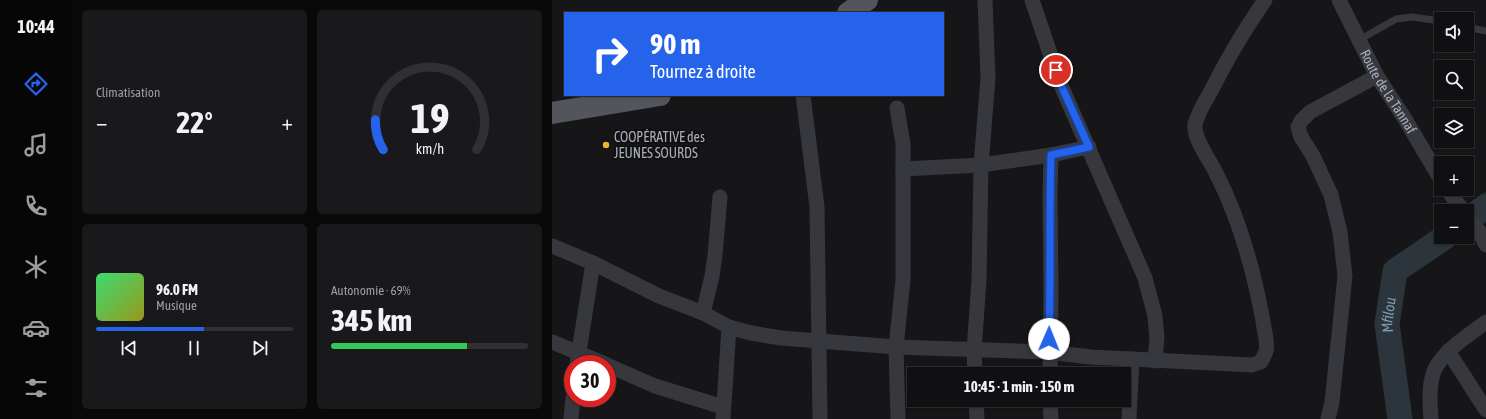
<!DOCTYPE html>
<html lang="fr">
<head>
<meta charset="utf-8">
<style>
  :root { --surface:#101012; --page:#19191b; --text:#f1f3f6; --muted:#9c9d9f; --line:#303032; --accent:#2563eb }
  body { margin:0; font-family:"Asap Condensed",sans-serif; background:var(--page); color:var(--text); height:100vh; display:flex; flex-direction:column; font-size:15px; white-space:nowrap }
  * { box-sizing:border-box; margin:0 }
  p { font-size:13px; color:var(--muted) }
  .icon { flex:none; width:22px; height:22px; fill:none; stroke:currentColor; stroke-width:2; stroke-linecap:round; stroke-linejoin:round }
  .map { position:relative; flex:1; overflow:hidden }
  .details { display:flex; flex-direction:column; gap:10px; padding:10px; background:#09090a; width:480px }
  .details>* { flex:none }
  .banner { position:absolute; left:12px; top:12px; width:380px; height:84px; border-radius:0px; box-shadow:0 1px 3px #0004,0 0 0 1px var(--line); background:#2563eb; color:#fff; overflow:hidden }
  .buttons { position:absolute; left:882px; top:12px; display:grid; gap:8px }
  .buttons a { display:grid; place-items:center; width:40px; height:40px; border-radius:0px; background:var(--surface); box-shadow:0 1px 3px #0004,0 0 0 1px var(--line); font-size:20px }
  .speed { position:absolute; left:12px; top:355px; display:flex; gap:8px; font-size:20px; font-weight:700; text-align:center }
  .speed>* { display:grid; place-content:center; width:52px; height:52px; border-radius:50%; background:var(--surface); box-shadow:0 1px 3px #0004,0 0 0 1px var(--line); line-height:1 }
  .speed .limit { border:6px solid #d22; background:#fff; color:#111 }
  .pin { position:absolute; display:grid; place-items:center; width:34px; height:34px; color:#fff; margin:-17px; border:2px solid #fff; border-radius:50%; box-shadow:0 1px 4px #0007 }
  .me { position:absolute; width:44px; margin:-22px; rotate:1deg; stroke-linejoin:round; filter:drop-shadow(0 0 3px #0008) }
  .turn { display:flex; align-items:center; gap:14px; height:84px; padding:0 20px; font-size:18px }
  .turn .icon { width:52px; height:52px; stroke-width:2.5 }
  .turn b { display:block; font-size:28px; line-height:34px }
  .big { font-size:30px; font-weight:700; line-height:1.1 }
  .details .card { flex:1; display:flex; flex-direction:column; justify-content:center; gap:6px; min-width:0; padding:0 14px; border-radius:6px; background:var(--page) }
  .details .dial { align-items:center; gap:0 }
  .dial svg { height:104px; overflow:visible; fill:none; stroke:var(--line); stroke-width:7; stroke-linecap:round; text-anchor:middle }
  .dial text { fill:var(--text); stroke:none }
  .song { display:flex; align-items:center; gap:12px }
  .cover { width:48px; height:48px; border-radius:6px; background:linear-gradient(135deg,hsl(140 70% 55%),hsl(60 70% 35%)) }
  .played { height:4px; border-radius:2px; background:linear-gradient(90deg,var(--accent) 55%,var(--line) 55%) }
  .keys { display:flex; justify-content:space-around; direction:ltr }
  .heat { display:flex; justify-content:space-between; align-items:center; font-size:22px; direction:ltr }
  .charge { height:6px; border-radius:3px; background:linear-gradient(90deg,#34c759 69%,var(--line) 0) }
  .details .tiles { flex:1; display:grid; gap:10px; grid-template-columns:repeat(2,1fr) }
  .trip { position:absolute; left:355px; top:367px; width:224px; height:40px; border-radius:0px; background:var(--surface); box-shadow:0 1px 3px #0004,0 0 0 1px var(--line); font-weight:700; line-height:40px; text-align:center }
  main { display:flex; flex:1; min-height:0 }
  .menu { display:flex; flex-direction:column; width:72px; justify-content:space-around; align-items:center; background:#060607; color:var(--muted) }
  .menu .icon { width:28px; height:28px }
  .menu .current { color:var(--accent) }
  .menu b { font-size:18px; color:var(--text) }
  .map>svg:first-child { display:block }
</style>
</head>
<body>
<main>
<nav class="menu">
<b>10:44</b>
<svg class="icon current" aria-label="directions" viewBox="0 0 24 24"><path d="M12 3l9 9-9 9-9-9zM9 14v-3h6M13 9l2 2-2 2"/></svg>
<svg class="icon" aria-label="music" viewBox="0 0 24 24"><path d="M9 18V5l10-2v13"/><circle cx="6" cy="18" r="3"/><circle cx="16" cy="16" r="3"/></svg>
<svg class="icon" aria-label="phone" viewBox="0 0 24 24"><path d="M5 4h4l2 5-3 2q2 4 5 5l2-3 5 2v4C11 20 4 13 5 4z"/></svg>
<svg class="icon" aria-label="climate" viewBox="0 0 24 24"><path d="M12 3v18M4 7l16 10M4 17L20 7"/></svg>
<svg class="icon" aria-label="car" viewBox="0 0 24 24"><path d="M5 17H2v-5l4-1 3-4h7l3 4 3 1v5h-3M9 17h6M6 11h13"/><circle cx="7" cy="17" r="2"/><circle cx="17" cy="17" r="2"/></svg>
<svg class="icon" aria-label="filters" viewBox="0 0 24 24"><path d="M4 7h16M4 17h16"/><circle cx="9" cy="7" r="2"/><circle cx="15" cy="17" r="2"/></svg>
</nav>
<section class="details">
<div class="tiles">
<div class="card"><p>Climatisation</p>
<div class="heat"><a>−</a><b class="big">22°</b><a>+</a></div>
</div>
<div class="card dial"><svg viewBox="0 0 100 80">
<path d="M14 69A42 42 0 1 1 86 69"/>
<path d="M14 69A42 42 0 0 1 8 46" stroke="#2563eb"/>
<text x="50" y="56" font-size="32" font-weight="700">19</text>
<text x="50" y="72" font-size="11">km/h</text>
</svg></div>
<div class="card">
<div class="song"><i class="cover"></i><div><b>96.0 FM</b><p>Musique</p></div></div>
<div class="played"></div>
<div class="keys"><svg class="icon" aria-label="previous" viewBox="0 0 24 24"><path d="M18 5L8 12l10 7zM5 5v14"/></svg><svg class="icon" aria-label="pause" viewBox="0 0 24 24"><path d="M8 5v14M16 5v14"/></svg><svg class="icon" aria-label="next" viewBox="0 0 24 24"><path d="M6 5l10 7-10 7zM19 5v14"/></svg></div>
</div>
<div class="card"><p>Autonomie · 69%</p><b class="big">345 km</b><div class="charge"></div></div>
</div>
</section>
<div class="map">
<svg width="934" height="419" viewBox="0 0 934 419">
  <rect width="100%" height="100%" fill="#161618"/>
  <path fill="#1e261f" d="M934 191V216L929 220 919 204Z"/>
  <g fill="none" stroke-linecap="round" stroke-linejoin="round">
    <g stroke="#2c353c" stroke-width="25">
      <path d="M915 221 934 206"/>
      <path id="s1" d="M848 419 835 324 843 271 893 237"/>
    </g>
    <path stroke="#37383d" stroke-width="7" d="M915 27 934 31
      M807 40 844 19 860 17 889 21"/>
    <g stroke="#37383d" stroke-width="15">
      <path d="M480 0 508 83 593 278 603 316 605 338 603 361"/>
      <path id="s2" d="M787 0 825 76 853 119 889 180"/>
      <path d="M251 95 265 207 268 419"/>
      <path d="M345 108 351 144V280L344 347 346 419"/>
      <path d="M351 169 429 165 499 155 537 147"/>
      <path d="M895 189 911 211"/>
      <path d="M915 216 927 231 934 245"/>
      <path d="M0 246 41 263 107 296 151 313 177 327 199 333 229 338 344 347 497 352 539 357 700 365 709 362C710 359 713 355 714 351 716 342 712 330 711 321 702 272 686 215 663 171 657 159 641 138 643 124 646 113 653 101 659 91 675 59 693 29 713 0"/>
      <path d="M151 313 160 276 163 255 168 197"/>
      <path d="M0 342 53 364"/>
      <path d="M896 351 934 410"/>
      <path d="M25 364 41 263"/>
      <path d="M55 365 103 386 171 407"/>
      <path d="M423 374 422 351 427 280 429 165 436 78 433 0"/>
      <path d="M498 374 499 287 498 196 499 155"/>
      <path d="M424 400 425 419"/>
      <path d="M498 400 499 419"/>
      <path d="M19 419 21 398"/>
      <path d="M171 419 177 327"/>
      <path d="M577 419 580 359"/>
      <path d="M776 419 780 402 793 276 788 232 779 195 761 156 749 137 746 127 749 121 758 112 825 76"/>
      <path d="M879 419C878 404 876 381 884 367 895 348 917 335 934 322"/>
    </g>
    <path stroke="#53555c" stroke-width="22" d="M296 13 315 0
      M0 113 108 95"/>
  </g>
  <g fill="none" stroke-linecap="round" stroke-linejoin="round">
    <defs>
      <path id="route" d="M497 339C499 278 497 216 499 155L537 147 508 83 504 70"/>
    </defs>
    <use href="#route" stroke="#184099" stroke-width="10"/>
    <use href="#route" stroke="#2563eb" stroke-width="7"/>
  </g>
  <circle fill="#f2b134" stroke="#111113" stroke-width="1.5" cx="54" cy="145" r="4"/>
  <g text-anchor="middle" stroke-width="4" stroke-linejoin="round" paint-order="stroke">
    <g font-size="14" fill="#a8adb8" stroke="#111113">
      <text dy="5" stroke="none"><textPath href="#s2" startOffset="104">Route de la Tannaf</textPath></text>
    </g>
    <g font-size="14" fill="#a8adb8" stroke="#111113" text-anchor="start">
      <text x="62" y="142">COOPÉRATIVE des<tspan x="62" dy="16">JEUNES SOURDS</tspan></text>
    </g>
    <g font-size="15" font-style="italic" fill="#7f9bb3" stroke="#111113">
      <text dy="5" stroke="none"><textPath href="#s1" startOffset="105">Mfilou</textPath></text>
    </g>
  </g>
</svg>
<div class="buttons">
<a><svg class="icon" aria-label="sound" viewBox="0 0 24 24"><path d="M4 9h4l5-4v14l-5-4H4zM17 9q2 3 0 6"/></svg></a>
<a><svg class="icon" aria-label="search" viewBox="0 0 24 24"><circle cx="10" cy="10" r="6"/><path d="M15 15l6 6"/></svg></a>
<a><svg class="icon" aria-label="layers" viewBox="0 0 24 24"><path d="M12 4l9 5-9 5-9-5zM3 14l9 5 9-5"/></svg></a>
<a>+</a>
<a>−</a>
</div>
<div class="speed"><div class="limit">30</div></div>
<div class="pin" style="left:504px;top:70px;background:#d93025"><svg class="icon" aria-label="arrive" viewBox="0 0 24 24"><path d="M6 21V4h12l-3 4 3 4H6"/></svg></div>
<svg class="me" style="left:497px;top:339px" viewBox="-20 -20 40 40"><circle r="19" fill="#fff"/><path d="M0-13L10 11 0 6-10 11z" fill="#2563eb"/></svg>
<div class="trip">10:45 · 1 min · 150 m</div>
<div class="banner">
<div class="turn"><svg class="icon" aria-label="right" viewBox="0 0 24 24"><path d="M7 20v-9h11M14 6l5 5-5 5"/></svg><div><b>90 m</b>Tournez à droite</div></div>
</div>
</div>
</main>
</body>
</html>
